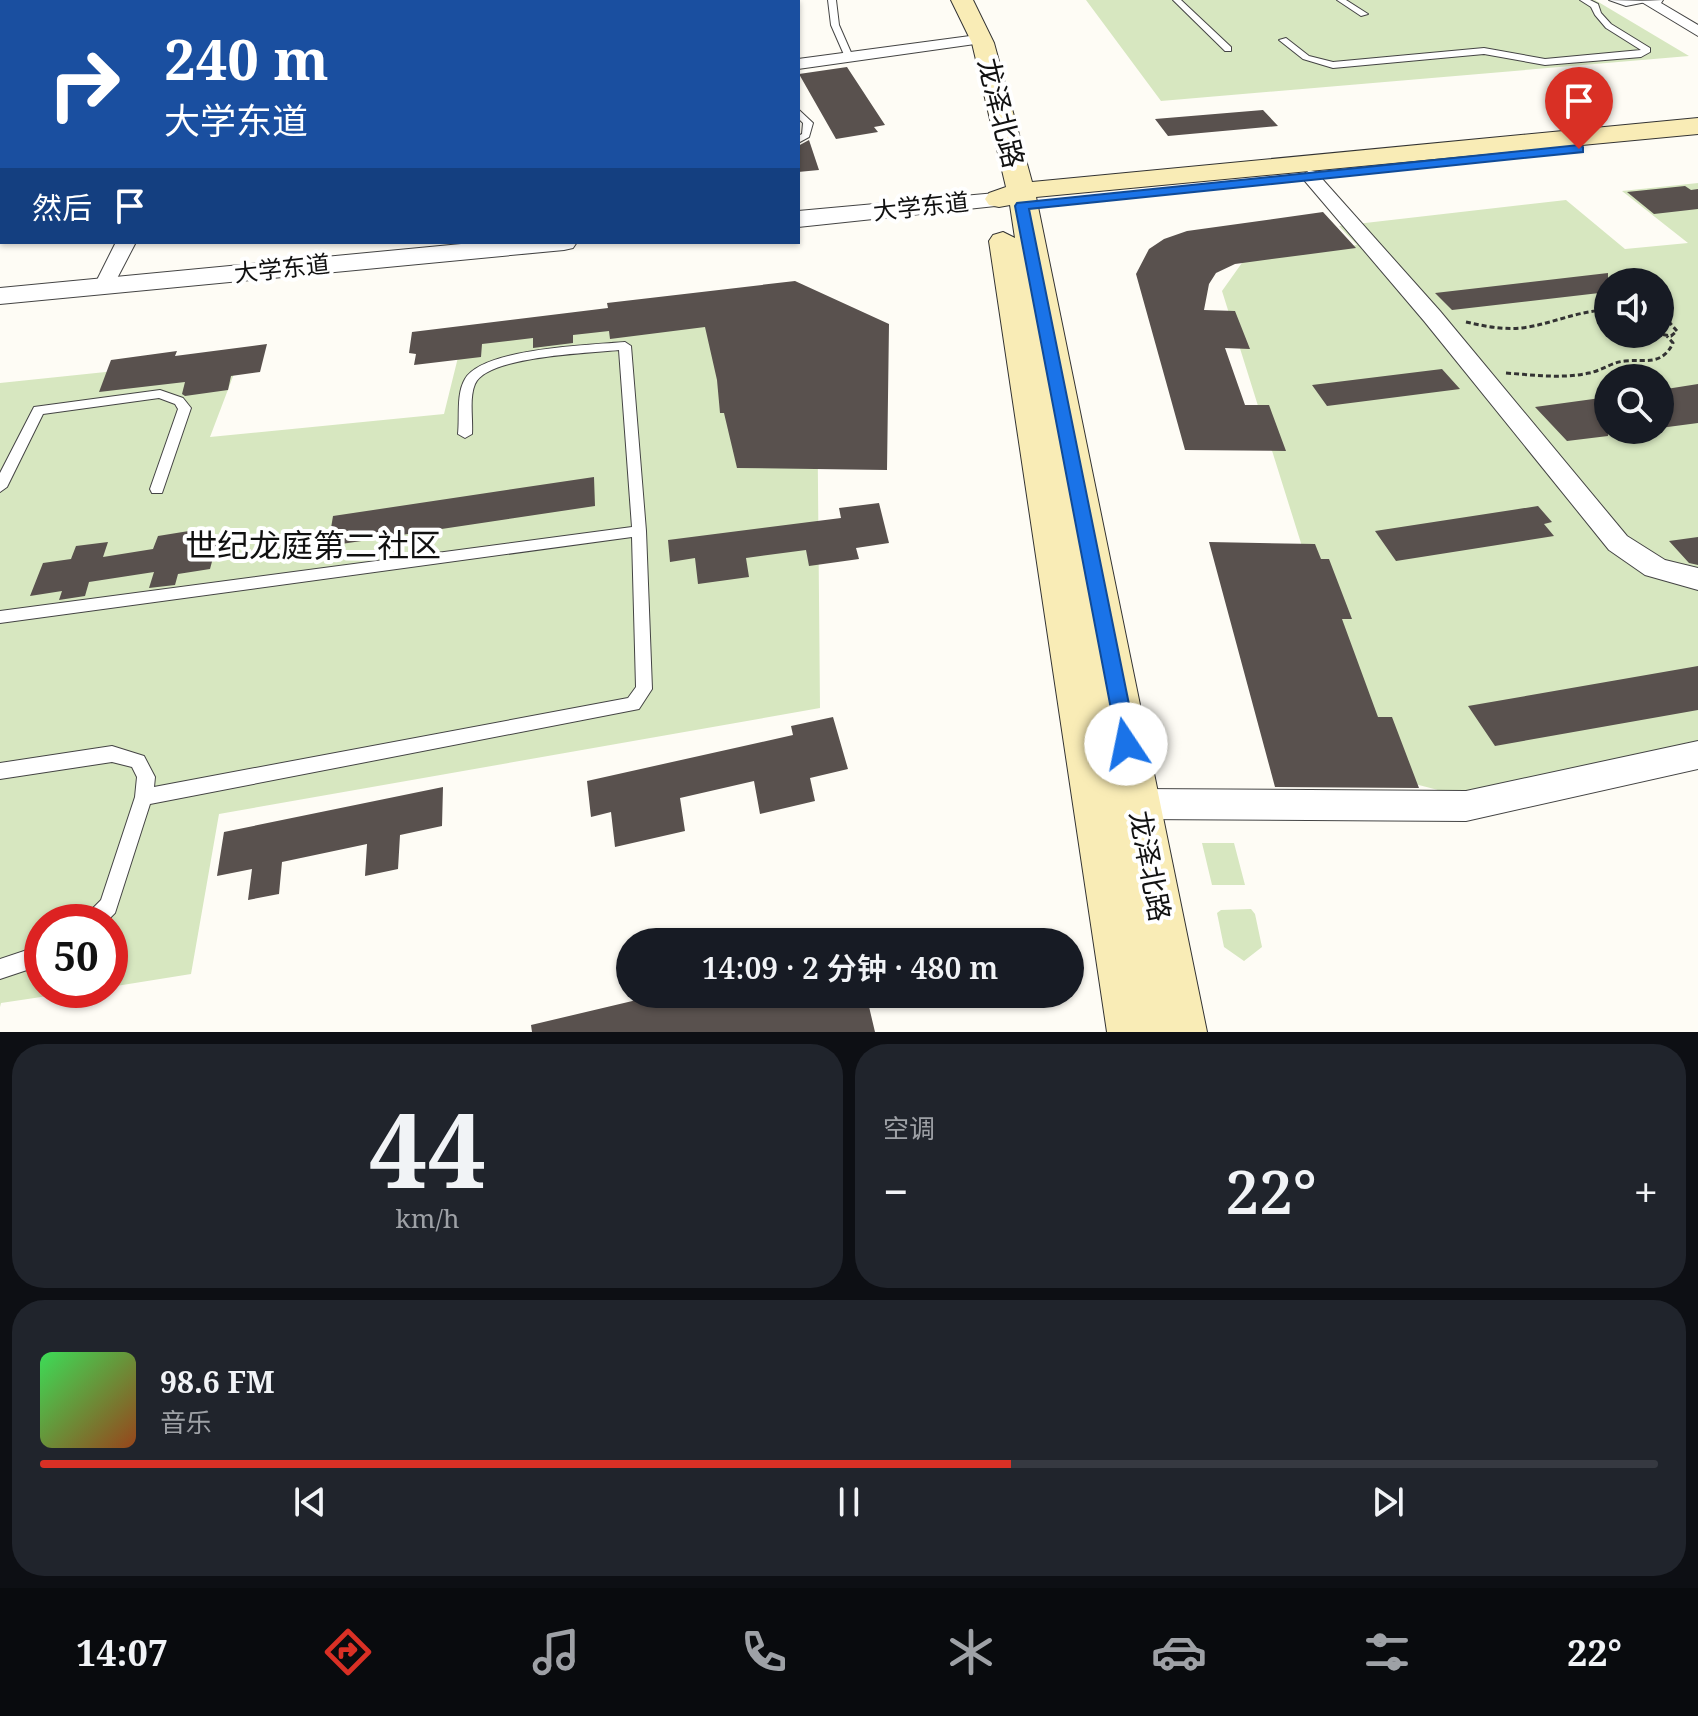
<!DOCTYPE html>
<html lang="zh">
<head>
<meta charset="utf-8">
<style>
  :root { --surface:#171b24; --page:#20242c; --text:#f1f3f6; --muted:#9ea1a6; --line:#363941; --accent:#d93025 }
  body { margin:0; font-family:"Noto Serif","Noto Sans SC",serif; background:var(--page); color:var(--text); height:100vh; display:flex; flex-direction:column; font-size:30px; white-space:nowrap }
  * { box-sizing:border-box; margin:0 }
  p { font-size:26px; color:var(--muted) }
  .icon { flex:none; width:44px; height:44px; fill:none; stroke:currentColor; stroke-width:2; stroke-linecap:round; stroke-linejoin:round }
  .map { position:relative; height:1032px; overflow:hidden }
  .side { display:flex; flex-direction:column; gap:12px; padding:12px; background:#0d0f14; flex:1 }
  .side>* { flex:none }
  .banner { position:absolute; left:0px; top:0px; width:800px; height:244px; box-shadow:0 2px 6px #0004; background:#1a4fa0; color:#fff; overflow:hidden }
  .tools { position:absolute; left:1594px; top:268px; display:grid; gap:16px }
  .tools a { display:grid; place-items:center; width:80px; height:80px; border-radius:50%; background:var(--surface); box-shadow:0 2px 6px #0004; font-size:40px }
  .speed { position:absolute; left:24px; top:904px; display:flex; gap:16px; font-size:40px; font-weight:700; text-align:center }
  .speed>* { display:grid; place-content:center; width:104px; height:104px; border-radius:50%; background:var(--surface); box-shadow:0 2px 6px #0004; line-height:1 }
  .speed .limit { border:12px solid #d22; background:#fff; color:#111 }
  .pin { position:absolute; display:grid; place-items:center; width:68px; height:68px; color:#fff; margin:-82px -34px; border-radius:50% 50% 50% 0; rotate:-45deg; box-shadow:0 0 8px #0007 }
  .pin .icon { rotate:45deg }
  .me { position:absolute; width:88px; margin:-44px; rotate:349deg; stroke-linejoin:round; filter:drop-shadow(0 0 6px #0008) }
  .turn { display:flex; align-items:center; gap:28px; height:168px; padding:0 32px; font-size:36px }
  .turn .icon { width:104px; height:104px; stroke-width:2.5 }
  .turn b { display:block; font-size:56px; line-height:68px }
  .then { display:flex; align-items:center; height:76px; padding:0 32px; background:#0003; gap:16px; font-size:30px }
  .big { font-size:60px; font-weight:600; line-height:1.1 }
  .side .card { flex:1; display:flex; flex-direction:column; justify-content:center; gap:12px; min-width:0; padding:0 28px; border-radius:32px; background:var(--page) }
  .side .dial { align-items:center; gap:0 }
  .dial b { font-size:104px; line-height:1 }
  .song { display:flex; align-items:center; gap:24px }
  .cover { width:96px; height:96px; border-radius:12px; background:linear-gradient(135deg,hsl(130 70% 55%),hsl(20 70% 35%)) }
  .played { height:8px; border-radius:4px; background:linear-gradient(90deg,var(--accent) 60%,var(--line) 60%) }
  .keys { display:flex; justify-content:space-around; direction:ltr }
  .heat { display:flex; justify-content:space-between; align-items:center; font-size:44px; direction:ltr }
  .side .tiles { flex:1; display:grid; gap:12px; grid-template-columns:1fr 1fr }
  .card:last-child { grid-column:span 2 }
  .trip { position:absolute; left:616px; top:928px; width:468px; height:80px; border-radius:40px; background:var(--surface); box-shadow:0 2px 6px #0004; font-weight:600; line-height:80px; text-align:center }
  .tab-bar { display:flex; height:128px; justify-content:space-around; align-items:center; background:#090b0e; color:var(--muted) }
  .tab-bar .icon { width:56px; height:56px }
  .tab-bar .on { color:var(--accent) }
  .tab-bar b { font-size:36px; color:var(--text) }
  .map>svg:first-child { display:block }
</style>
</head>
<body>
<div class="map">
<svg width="1698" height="1032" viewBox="0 0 1698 1032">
  <rect width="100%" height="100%" fill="#fefcf5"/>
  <path fill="#d7e7c0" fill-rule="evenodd" d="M1086 0H1595L1689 56 1161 101Z
    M1698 183V746L1457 795 1373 773 1222 291 1244 260 1357 245 1339 226 1566 200 1625 249 1688 243 1622 191ZM1608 282H1660V334H1608ZM1608 378H1660V430H1608Z
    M721 317 817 376 820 708 219 814 191 974 110 987V922H42V990H88L1 1003 0 1007V383L240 358 210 437 444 414 464 333Z
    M1202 843H1234L1245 885H1212Z
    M1251 909 1255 914 1262 947 1244 961 1224 947 1217 913 1221 910Z"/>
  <path fill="#59514e" d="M847 67 885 125 874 127 878 132 836 139 799 74Z
    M1263 110 1278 126 1168 136 1155 119Z
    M809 140 819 170 798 172V146Z
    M1685 186 1691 190 1698 189V209L1654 214 1627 192Z
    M1323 212 1356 248 1235 264 1216 273 1209 284 1204 310 1235 311 1250 349 1225 348 1245 405H1269L1286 451 1185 450 1136 274 1149 249 1164 239 1187 231Z
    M1608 273V292L1452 310 1435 293Z
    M795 281 889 324 887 470 737 468 724 413H720L717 380 705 327 610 339 609 331 573 335V343L533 348V338L482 344 481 357 414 365 416 354 409 353 412 332 608 308 607 303Z
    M267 344 260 372 231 376 228 390 185 396 182 394 185 382 99 392 111 360 177 351 175 356Z
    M1442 369 1460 389 1327 406 1312 385Z
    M1698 384V423L1660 428V390Z
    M1608 397V436L1567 441 1535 407Z
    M594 477 595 506 328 546 333 516Z
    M879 503 889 543 856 548 859 559 809 566 806 550 746 558 749 577 698 584 695 558 670 562 668 540 841 518 839 508Z
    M1538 506 1552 522 1544 524 1554 536 1396 561 1375 531Z
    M195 530 191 547 217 543 210 569 178 574 175 585 149 588 154 572 89 582 85 596 59 600 62 591 30 596 43 563 71 559 76 546 108 542 103 557 153 549 158 536Z
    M1698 537V565L1689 563 1669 541Z
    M1209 542 1315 544 1321 559H1329L1352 619H1342L1378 717H1392L1419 788 1275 787Z
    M1698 666V710L1495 746 1468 706Z
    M833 717 848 769 810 778 815 801 760 814 754 781 680 798 685 831 615 847 611 812 591 817 587 781 793 735 791 726Z
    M443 787 442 826 400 835 398 869 365 876 367 844 282 862 279 894 248 900 252 869 217 876 224 832Z
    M662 994H866L875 1032H532L531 1025Z"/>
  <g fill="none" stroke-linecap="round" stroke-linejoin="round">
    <defs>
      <path id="service" d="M259 0H295L292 2H256Z
        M828 0H836L839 25 853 57 852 59 845 57 831 25Z
        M1173 0H1181L1231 47V51H1225Z
        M1337 0H1346L1368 14 1361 16Z
        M1580 0H1590L1598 4 1601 13 1611 24 1650 48V52L1641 57 1545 65 1484 54 1333 68 1303 59 1279 40 1286 38 1309 56 1333 62 1484 48 1545 59 1641 50 1606 28 1595 15 1591 7Z
        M1609 0 1651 1 1626 6Z
        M0 8H2V12H0Z
        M798 109 813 123 809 137 798 143V136L802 134 803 123 798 118Z
        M0 219H2V225H0Z
        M625 342 631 346 646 531 652 689 639 709 150 804 115 913 106 922H84L86 915 101 900 135 797 137 777 132 767 112 762 0 779V763L112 746 144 756 155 777 154 787 628 698 636 687 632 537 0 623V611L632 527 619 350C591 353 487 356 475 384 469 398 473 418 472 434L465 438 458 434C460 417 456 394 465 379 483 348 591 345 625 342Z
        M160 390 183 398 191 408 162 493H152L150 489 178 409 175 404 159 398 43 414 7 487 0 492V473L34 407Z
        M42 945V965L0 979V959Z"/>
      <path id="minor" d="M685 0H699L700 2H686Z
        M1663 0 1661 3 1698 25V36L1640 1Z
        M970 36 978 41 975 44 798 69V59Z
        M1310 170 1316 172 1440 311 1627 536 1665 560 1698 568V590L1645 575 1609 550 1424 321 1304 180 1301 176Z
        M116 242H136L111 290H97L94 286Z
        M1698 741V769L1466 821 1138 819 1127 815 1122 804 1127 793 1138 789 1466 791Z"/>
      <path id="tertiary" d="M996 193 1005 195 1008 200 1005 205 798 227V211Z
        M482 242H577L573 248 564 250 0 304V288Z"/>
      <path id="secondary" d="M951 0H973L994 43 1032 182 1698 118V134L1036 197 1207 1032H1107L989 241 993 235 1003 232 1015 238 1010 205 999 207 989 205 985 199 989 193 1006 187 972 43Z"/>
    </defs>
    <use href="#service" stroke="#444" stroke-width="2"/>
    <use href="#minor" stroke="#444" stroke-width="2"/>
    <use href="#tertiary" stroke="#444" stroke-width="2"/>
    <use href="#secondary" stroke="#333" stroke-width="2"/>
    <path stroke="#333" stroke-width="3" stroke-dasharray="5 3" stroke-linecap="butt" d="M1660 320 1670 323 1677 331 1671 336 1660 334
      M1466 322C1484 326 1503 330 1522 328 1552 324 1576 311 1608 310
      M1506 373C1534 375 1561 379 1589 373 1601 371 1612 362 1625 361 1646 359 1662 366 1673 343L1666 335"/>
    <use href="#service" fill="#fff" fill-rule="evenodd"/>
    <use href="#minor" fill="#fff" fill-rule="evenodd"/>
    <use href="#tertiary" fill="#fff" fill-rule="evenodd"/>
    <use href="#secondary" fill="#f9ecb6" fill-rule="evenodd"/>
  </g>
  <path fill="#1a73e8" stroke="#114b97" stroke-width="2" d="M1579 145 1583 147V152L1029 209 1137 744 1134 751 1126 754 1119 751 1015 206 1017 203Z"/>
  <g text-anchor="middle" stroke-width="8" stroke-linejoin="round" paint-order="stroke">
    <g font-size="24" fill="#111" stroke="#fff">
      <text transform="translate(921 207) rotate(-6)" y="8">大学东道</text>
      <text transform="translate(282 269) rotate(-6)" y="8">大学东道</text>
    </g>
    <g font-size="28" fill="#111" stroke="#fff">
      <text transform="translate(1001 113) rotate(76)" y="10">龙泽北路</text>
      <text transform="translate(1150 866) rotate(79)" y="10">龙泽北路</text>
    </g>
    <g font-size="32" fill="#111" stroke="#fff">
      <text x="313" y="557">世纪龙庭第二社区</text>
    </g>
  </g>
</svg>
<div class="tools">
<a><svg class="icon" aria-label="sound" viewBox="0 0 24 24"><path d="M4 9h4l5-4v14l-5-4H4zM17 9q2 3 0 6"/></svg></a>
<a><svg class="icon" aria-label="search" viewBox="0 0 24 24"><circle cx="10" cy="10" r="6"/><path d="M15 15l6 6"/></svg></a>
</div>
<div class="speed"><div class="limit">50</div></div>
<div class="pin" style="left:1579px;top:149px;background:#d93025"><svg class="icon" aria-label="arrive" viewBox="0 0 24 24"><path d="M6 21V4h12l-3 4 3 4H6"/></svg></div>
<svg class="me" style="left:1126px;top:744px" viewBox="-20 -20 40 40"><circle r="19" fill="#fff"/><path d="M0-13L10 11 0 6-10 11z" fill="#1a73e8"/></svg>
<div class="trip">14:09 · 2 分钟 · 480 m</div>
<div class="banner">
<div class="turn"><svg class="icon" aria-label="right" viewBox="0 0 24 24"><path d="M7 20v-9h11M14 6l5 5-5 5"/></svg><div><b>240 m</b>大学东道</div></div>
<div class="then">然后<svg class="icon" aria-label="arrive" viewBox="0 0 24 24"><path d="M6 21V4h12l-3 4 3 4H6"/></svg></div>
</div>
</div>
<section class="side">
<div class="tiles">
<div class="card dial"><b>44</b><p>km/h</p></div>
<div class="card"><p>空调</p>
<div class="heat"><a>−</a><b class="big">22°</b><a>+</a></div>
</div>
<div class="card">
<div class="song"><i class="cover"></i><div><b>98.6 FM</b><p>音乐</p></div></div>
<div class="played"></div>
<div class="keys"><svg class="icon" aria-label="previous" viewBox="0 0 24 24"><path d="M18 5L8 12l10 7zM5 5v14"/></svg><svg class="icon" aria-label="pause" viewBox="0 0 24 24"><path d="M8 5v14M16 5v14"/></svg><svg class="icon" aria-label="next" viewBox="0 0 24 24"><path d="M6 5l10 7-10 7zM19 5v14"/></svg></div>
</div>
</div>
</section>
<nav class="tab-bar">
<b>14:07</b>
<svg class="icon on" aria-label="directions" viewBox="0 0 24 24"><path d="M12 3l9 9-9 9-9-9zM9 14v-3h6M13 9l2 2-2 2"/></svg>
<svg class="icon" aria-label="music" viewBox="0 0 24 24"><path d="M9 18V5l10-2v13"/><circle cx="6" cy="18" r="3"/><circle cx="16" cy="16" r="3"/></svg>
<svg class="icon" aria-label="phone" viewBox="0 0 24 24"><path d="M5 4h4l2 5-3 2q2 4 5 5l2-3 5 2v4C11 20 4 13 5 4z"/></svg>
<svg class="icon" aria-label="climate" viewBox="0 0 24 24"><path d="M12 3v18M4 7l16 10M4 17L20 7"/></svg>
<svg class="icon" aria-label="car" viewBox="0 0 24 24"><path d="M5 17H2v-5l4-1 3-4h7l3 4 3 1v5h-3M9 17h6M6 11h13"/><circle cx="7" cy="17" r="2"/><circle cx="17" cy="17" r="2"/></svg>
<svg class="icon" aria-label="filters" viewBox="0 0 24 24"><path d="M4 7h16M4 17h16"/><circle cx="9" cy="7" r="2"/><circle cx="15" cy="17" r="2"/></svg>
<b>22°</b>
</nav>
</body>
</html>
